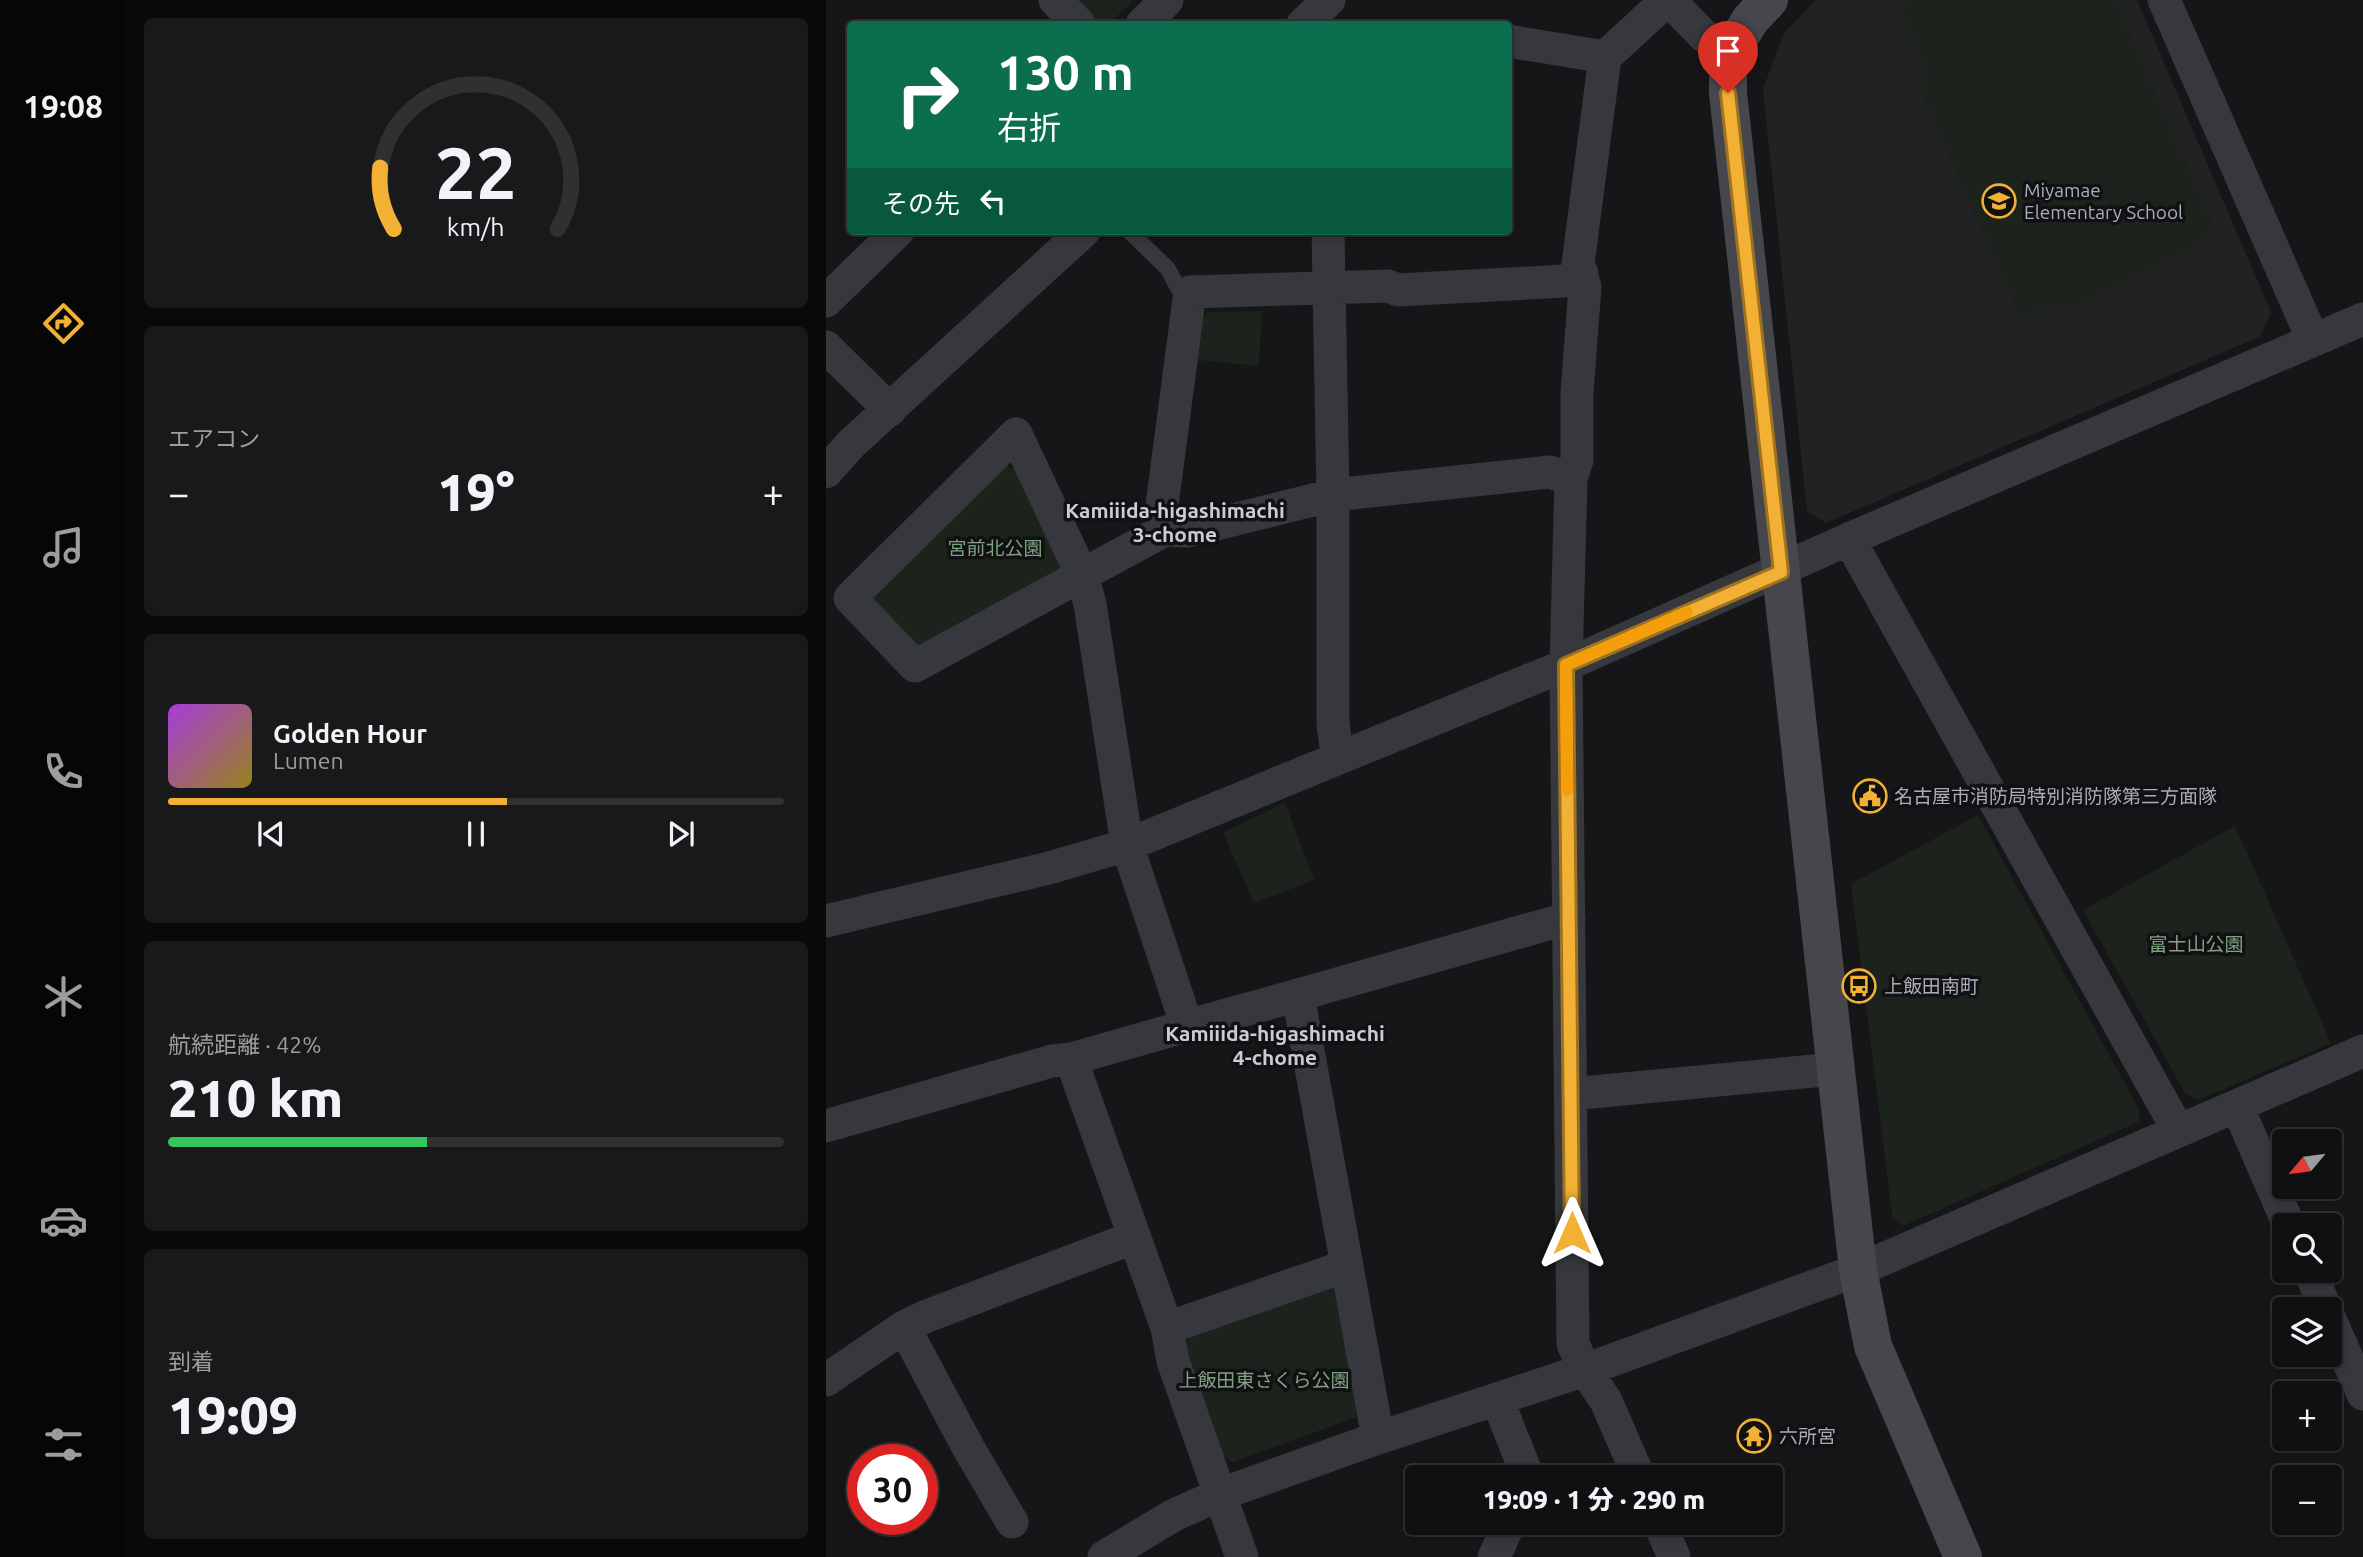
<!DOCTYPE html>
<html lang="ja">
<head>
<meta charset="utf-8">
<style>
  :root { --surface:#101012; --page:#19191b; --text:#f1f3f6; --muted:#9c9d9f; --line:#303032; --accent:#f2b134 }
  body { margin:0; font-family:Ubuntu,"Noto Sans JP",sans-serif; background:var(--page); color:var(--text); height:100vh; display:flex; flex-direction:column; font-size:26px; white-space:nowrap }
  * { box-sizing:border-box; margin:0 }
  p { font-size:23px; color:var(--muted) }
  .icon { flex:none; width:38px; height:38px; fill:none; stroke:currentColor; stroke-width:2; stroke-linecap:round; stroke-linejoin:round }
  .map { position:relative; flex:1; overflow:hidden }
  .drawer { display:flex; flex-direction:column; gap:18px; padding:18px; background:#09090a; width:700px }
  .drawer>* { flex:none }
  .banner { position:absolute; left:21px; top:21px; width:665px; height:214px; border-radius:7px; box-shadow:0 4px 10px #0003,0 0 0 2px var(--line); background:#0b6e4f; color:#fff; overflow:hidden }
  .needle { width:46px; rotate:241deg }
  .controls { position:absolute; left:1446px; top:1129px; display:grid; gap:14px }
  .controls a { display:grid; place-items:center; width:70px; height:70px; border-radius:7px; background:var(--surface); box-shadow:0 4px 10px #0003,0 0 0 2px var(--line); font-size:35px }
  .speed { position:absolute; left:21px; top:1444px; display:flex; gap:14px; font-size:35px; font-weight:700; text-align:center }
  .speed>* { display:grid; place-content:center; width:91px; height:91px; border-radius:50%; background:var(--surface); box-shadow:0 4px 10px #0003,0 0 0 2px var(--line); line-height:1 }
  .speed .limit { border:10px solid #d22; background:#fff; color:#111 }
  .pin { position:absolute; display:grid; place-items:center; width:60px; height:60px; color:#fff; margin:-72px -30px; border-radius:50% 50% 50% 0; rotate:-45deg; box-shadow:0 0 7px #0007 }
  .pin .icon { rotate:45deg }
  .me { position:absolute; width:77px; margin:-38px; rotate:0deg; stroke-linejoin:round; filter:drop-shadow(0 0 5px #0008) }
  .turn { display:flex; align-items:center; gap:24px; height:147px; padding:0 35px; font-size:32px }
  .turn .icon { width:91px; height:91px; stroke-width:2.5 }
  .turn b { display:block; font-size:49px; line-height:60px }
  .then { display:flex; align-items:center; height:66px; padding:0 35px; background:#0003; gap:14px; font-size:26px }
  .big { font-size:52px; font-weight:800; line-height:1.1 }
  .drawer .widget { flex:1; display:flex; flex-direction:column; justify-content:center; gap:10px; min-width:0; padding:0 24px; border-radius:10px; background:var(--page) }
  .drawer .dial { align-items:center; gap:0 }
  .dial svg { height:182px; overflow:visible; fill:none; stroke:var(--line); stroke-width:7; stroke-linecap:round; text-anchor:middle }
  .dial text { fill:var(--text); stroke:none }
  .song { display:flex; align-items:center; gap:21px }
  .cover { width:84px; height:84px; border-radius:10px; background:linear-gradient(135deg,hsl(280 70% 55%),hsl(50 70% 35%)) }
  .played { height:7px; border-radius:4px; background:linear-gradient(90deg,var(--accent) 55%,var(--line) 55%) }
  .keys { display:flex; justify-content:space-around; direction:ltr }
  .heat { display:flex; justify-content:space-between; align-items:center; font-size:38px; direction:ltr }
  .charge { height:10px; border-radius:5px; background:linear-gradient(90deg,#34c759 42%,var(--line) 0) }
  .trip { position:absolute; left:579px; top:1465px; width:378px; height:70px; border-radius:7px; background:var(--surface); box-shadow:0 4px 10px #0003,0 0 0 2px var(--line); font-weight:800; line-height:70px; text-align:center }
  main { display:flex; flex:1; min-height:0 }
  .tabs { display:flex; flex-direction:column; width:126px; justify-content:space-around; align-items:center; background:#060607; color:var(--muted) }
  .tabs .icon { width:49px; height:49px }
  .tabs .selected { color:var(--accent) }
  .tabs b { font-size:32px; color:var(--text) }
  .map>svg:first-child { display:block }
</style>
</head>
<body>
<main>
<nav class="tabs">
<b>19:08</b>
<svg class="icon selected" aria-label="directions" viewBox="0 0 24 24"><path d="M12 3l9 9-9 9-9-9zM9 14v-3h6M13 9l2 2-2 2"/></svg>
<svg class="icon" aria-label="music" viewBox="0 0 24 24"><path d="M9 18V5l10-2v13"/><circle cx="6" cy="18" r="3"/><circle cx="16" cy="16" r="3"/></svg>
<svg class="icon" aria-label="phone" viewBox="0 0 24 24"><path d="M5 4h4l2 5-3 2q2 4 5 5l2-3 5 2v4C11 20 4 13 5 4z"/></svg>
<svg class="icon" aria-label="climate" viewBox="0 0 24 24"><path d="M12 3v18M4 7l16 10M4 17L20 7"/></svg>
<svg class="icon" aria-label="car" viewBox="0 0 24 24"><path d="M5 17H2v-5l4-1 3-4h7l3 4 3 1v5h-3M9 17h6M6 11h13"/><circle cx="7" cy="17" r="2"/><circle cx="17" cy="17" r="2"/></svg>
<svg class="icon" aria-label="filters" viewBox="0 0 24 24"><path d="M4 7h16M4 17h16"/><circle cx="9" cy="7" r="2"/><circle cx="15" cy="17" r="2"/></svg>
</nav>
<section class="drawer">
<div class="widget dial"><svg viewBox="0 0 100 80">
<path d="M14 69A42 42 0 1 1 86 69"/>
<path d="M14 69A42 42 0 0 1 8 42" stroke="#f2b134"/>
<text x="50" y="56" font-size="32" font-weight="700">22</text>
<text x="50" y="72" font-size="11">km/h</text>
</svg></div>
<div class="widget"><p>エアコン</p>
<div class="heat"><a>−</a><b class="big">19°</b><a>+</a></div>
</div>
<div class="widget">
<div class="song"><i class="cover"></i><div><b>Golden Hour</b><p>Lumen</p></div></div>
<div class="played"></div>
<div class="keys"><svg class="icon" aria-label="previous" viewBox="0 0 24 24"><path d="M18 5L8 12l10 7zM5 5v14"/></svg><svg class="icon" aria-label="pause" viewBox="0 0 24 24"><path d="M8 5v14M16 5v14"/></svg><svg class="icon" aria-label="next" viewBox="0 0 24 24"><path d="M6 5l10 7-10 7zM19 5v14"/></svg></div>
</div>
<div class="widget"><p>航続距離 · 42%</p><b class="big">210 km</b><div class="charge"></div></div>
<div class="widget"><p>到着</p><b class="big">19:09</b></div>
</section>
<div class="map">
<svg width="1537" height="1557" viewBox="0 0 1537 1557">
  <rect width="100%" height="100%" fill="#161618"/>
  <path fill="#222225" d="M990 0H1311L1445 312 1435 336 1000 523 981 511 937 89 958 33Z"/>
  <path fill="#1c231d" d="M241 0H308L283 24H264Z
    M1081 0H1290L1390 230 1355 255 1243 309 1238 304 1193 316 1092 86 1101 72 1075 13Z
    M436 311 433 366 371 360 375 322 382 312Z
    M174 466 195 469 240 560 235 576 90 652 45 606 44 590Z
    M459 803 488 880 428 903 397 832Z
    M1152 815 1314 1111 1312 1122 1077 1226 1066 1215 1025 884Z
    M1409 826 1505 1043 1372 1100 1359 1093 1257 910Z
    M502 1286 512 1291 531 1417 407 1462 390 1453 356 1360 364 1335Z"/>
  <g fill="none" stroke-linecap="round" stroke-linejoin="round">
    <path stroke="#37383d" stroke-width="16" d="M303 231 342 269 352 288 364 292"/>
    <path stroke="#37383d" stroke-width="33" d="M229 0 253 24
      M843 0 877 35 902 55
      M1338 0 1487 340
      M316 24 341 0
      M477 24 503 0
      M682 41 779 57
      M502 231 507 495V723L511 756
      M0 301 72 231
      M0 347 64 410
      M190 434 256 575 89 666 24 598Z
      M0 472 25 444 258 231
      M339 530 362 531 507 495 724 472 745 479
      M0 921 223 868 301 845 740 665 1023 539
      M361 1026 472 995
      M745 1094 1009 1069
      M1411 1106 1463 1225
      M0 1126 226 1061 245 1059
      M1352 1130 1023 539 1537 319
      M1483 1270 1500 1309
      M1503 1317 1537 1394
      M78 1327 143 1449 186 1522
      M341 1328 520 1266
      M0 1380 78 1327 101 1316 309 1237
      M552 1438 671 1399
      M702 1477 671 1399 759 1370 747 1344 740 665 745 479 751 460V392L759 287 752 264 779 57 841 0
      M813 1477 780 1401 759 1370 1032 1270 1537 1051
      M833 1522 848 1557
      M278 1557 348 1515 395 1494 552 1438 472 995 743 918
      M416 1557 347 1361 341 1328 245 1059 361 1026 301 845 264 604 256 575 339 530 336 505 364 292 562 286 572 290 739 281 756 273
      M668 1557 684 1522"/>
    <path stroke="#45474d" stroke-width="38" d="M943 0 925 19 902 55V93L1032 1270 1047 1346 1137 1557"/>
  </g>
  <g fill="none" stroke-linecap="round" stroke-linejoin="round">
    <defs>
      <path id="route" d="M746 1233 740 665 955 572 902 93"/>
    </defs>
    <use href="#route" stroke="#9d7322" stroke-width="18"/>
    <use href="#route" stroke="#f2b134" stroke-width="12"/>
    <path stroke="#f59e0b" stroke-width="12" d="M741 790 740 665 861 612"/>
  </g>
  <defs>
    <symbol id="school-ring" viewBox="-11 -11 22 22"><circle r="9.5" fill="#111113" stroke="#f2b134" stroke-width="1.5"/><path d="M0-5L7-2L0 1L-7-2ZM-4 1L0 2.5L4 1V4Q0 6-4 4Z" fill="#f2b134"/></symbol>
    <symbol id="civic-ring" viewBox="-11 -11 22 22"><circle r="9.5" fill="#111113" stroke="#f2b134" stroke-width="1.5"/><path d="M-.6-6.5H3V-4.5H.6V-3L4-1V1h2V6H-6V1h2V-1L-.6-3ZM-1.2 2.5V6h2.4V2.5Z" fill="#f2b134"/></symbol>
    <symbol id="bus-ring" viewBox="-11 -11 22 22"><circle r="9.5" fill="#111113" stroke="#f2b134" stroke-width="1.5"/><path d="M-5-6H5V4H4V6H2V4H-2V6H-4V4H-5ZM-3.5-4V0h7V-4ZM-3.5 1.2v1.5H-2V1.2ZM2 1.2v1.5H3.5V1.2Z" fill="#f2b134"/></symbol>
    <symbol id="temple-ring" viewBox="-11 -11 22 22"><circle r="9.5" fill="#111113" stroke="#f2b134" stroke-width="1.5"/><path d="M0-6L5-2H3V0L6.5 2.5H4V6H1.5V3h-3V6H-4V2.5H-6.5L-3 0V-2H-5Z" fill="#f2b134"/></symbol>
  </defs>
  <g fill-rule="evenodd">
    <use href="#school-ring" x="1154" y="182" width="38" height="38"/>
    <use href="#civic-ring" x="1025" y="777" width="38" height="38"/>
    <use href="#bus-ring" x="1014" y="967" width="38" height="38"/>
    <use href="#temple-ring" x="909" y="1417" width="38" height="38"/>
  </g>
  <g text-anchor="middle" stroke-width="7" stroke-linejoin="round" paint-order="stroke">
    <g font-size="19" fill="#a8adb8" stroke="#111113" text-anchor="start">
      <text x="1198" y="197">Miyamae<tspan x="1198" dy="22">Elementary School</tspan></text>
      <text x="1068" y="803">名古屋市消防局特別消防隊第三方面隊</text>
      <text x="1058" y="993">上飯田南町</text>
      <text x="953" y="1443">六所宮</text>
    </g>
    <g font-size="19" fill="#7fa381" stroke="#111113">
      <text x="169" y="555">宮前北公園</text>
      <text x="1370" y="951">富士山公園</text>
      <text x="438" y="1387">上飯田東さくら公園</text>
    </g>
    <g font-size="21" font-weight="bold" fill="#c9ccd4" stroke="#111113">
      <text x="349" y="518">Kamiiida-higashimachi<tspan x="349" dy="24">3-chome</tspan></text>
      <text x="449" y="1041">Kamiiida-higashimachi<tspan x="449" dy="24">4-chome</tspan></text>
    </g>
  </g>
</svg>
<div class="controls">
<a><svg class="needle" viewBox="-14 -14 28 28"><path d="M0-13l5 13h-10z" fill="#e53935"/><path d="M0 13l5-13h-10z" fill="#9c9d9f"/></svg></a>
<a><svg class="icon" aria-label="search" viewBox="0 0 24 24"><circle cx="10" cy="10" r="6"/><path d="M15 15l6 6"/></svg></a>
<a><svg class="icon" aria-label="layers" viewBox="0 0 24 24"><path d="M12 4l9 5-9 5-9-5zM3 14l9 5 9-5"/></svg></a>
<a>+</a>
<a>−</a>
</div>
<div class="speed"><div class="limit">30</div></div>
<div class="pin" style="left:902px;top:93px;background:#d93025"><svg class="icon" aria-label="arrive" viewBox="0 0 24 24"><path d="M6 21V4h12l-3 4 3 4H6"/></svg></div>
<svg class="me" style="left:746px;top:1233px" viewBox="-20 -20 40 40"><path d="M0-17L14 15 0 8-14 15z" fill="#f2b134" stroke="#fff" stroke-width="4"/></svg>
<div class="trip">19:09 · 1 分 · 290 m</div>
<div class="banner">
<div class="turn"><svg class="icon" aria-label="right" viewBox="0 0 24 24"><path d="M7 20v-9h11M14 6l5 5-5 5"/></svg><div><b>130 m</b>右折</div></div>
<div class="then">その先<svg class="icon" aria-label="left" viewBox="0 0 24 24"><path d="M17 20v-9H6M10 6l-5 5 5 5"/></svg></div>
</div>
</div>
</main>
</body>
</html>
